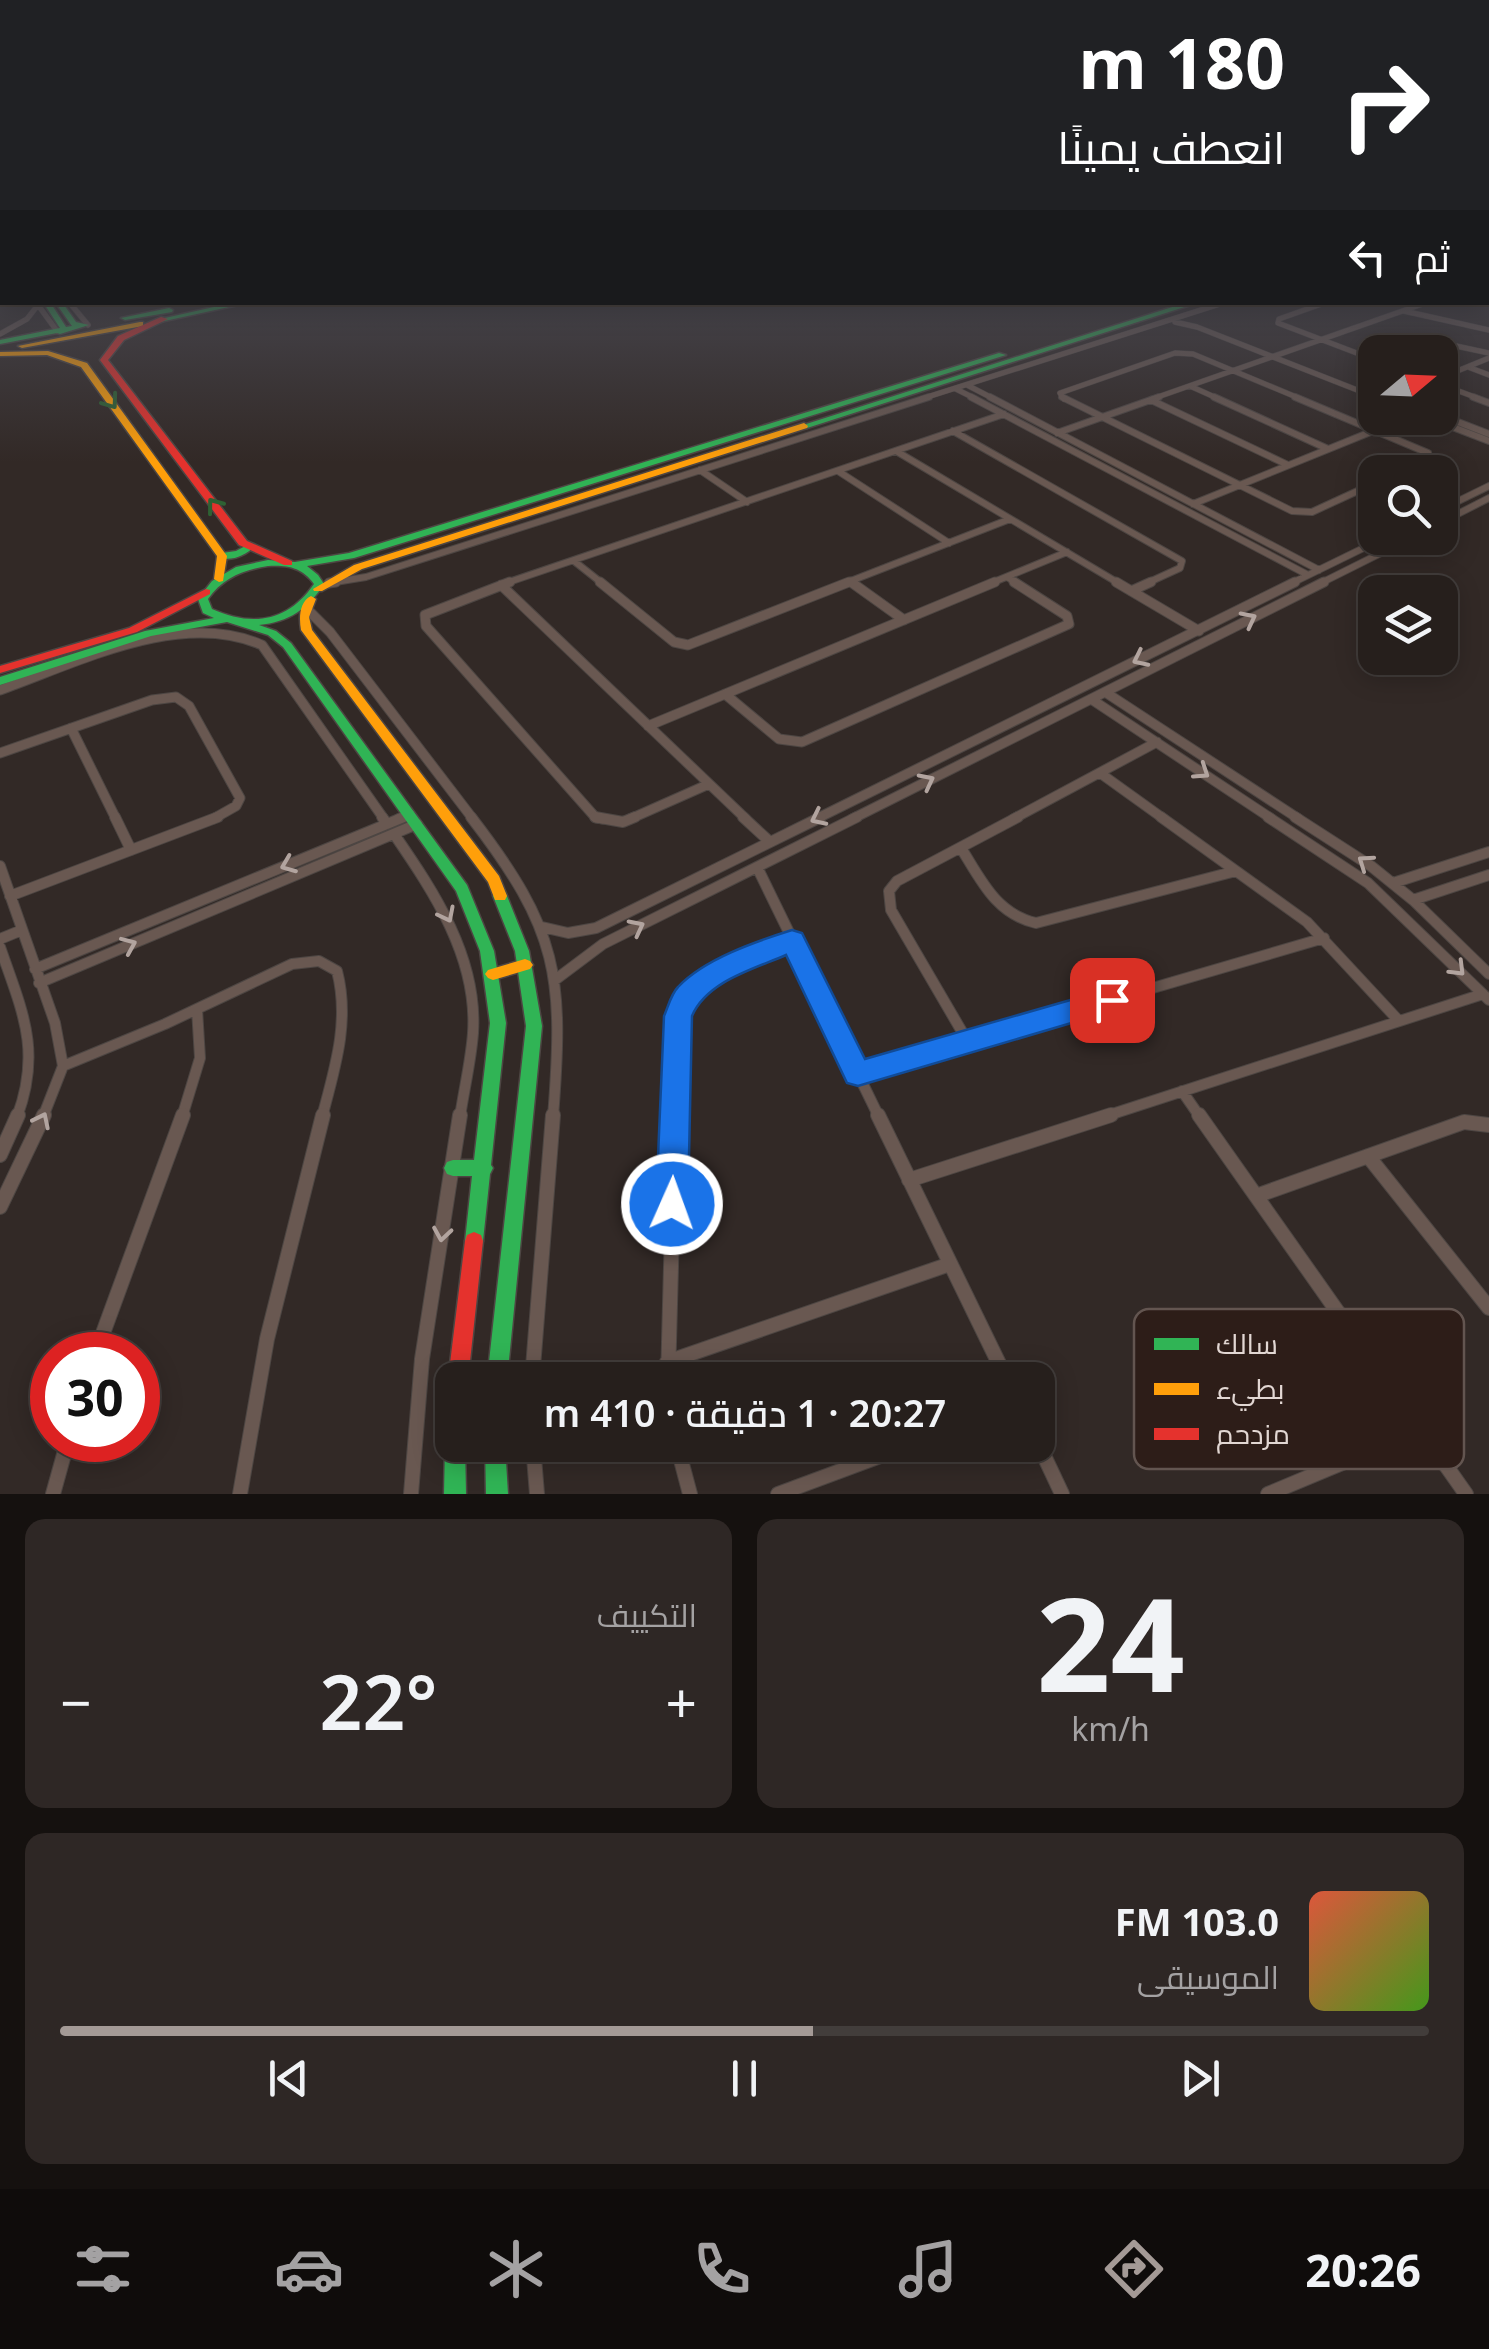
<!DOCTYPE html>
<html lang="ar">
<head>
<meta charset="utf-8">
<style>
  :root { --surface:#261f1c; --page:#2e2725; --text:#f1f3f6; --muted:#a4a2a3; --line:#423d3b; --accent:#a49a96 }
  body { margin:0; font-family:"Noto Sans",Cairo,sans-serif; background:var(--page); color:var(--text); direction:rtl; height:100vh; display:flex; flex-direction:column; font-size:38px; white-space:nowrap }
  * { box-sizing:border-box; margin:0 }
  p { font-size:32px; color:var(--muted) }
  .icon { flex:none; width:55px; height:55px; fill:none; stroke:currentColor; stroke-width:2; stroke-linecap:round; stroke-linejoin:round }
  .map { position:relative; height:1494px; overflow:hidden; direction:ltr }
  .panel { display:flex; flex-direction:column; gap:25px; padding:25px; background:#15110f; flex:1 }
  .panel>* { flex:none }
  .top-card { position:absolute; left:0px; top:0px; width:1490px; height:305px; box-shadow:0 5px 25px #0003,0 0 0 2px var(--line); direction:rtl; background:#202124; color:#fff; overflow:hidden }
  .needle { width:65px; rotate:71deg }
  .buttons { position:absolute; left:1358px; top:335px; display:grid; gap:20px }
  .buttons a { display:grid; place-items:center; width:100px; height:100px; border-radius:20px; background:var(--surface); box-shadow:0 5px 25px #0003,0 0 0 2px var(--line); font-size:50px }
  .speed { position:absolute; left:30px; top:1332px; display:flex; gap:20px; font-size:50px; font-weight:700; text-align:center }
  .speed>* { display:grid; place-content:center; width:130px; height:130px; border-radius:50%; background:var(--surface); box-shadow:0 5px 25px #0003,0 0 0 2px var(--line); line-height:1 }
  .speed .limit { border:15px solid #d22; background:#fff; color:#111 }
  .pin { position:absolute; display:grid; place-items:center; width:85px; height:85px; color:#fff; margin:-42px; border-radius:20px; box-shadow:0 5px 15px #0006 }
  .me { position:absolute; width:110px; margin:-55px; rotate:2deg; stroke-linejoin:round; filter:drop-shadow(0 0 8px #0008) }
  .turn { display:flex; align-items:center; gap:35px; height:210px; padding:0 40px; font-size:45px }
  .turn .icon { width:130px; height:130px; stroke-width:2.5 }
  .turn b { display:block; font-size:70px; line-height:85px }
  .then { display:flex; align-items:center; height:95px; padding:0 40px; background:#0003; gap:20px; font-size:38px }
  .big { font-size:75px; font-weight:600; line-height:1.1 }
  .panel .tile { flex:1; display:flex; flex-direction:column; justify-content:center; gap:15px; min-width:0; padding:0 35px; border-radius:20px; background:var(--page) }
  .panel .dial { align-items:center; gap:0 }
  .dial b { font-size:130px; line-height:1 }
  .song { display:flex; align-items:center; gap:30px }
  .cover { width:120px; height:120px; border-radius:15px; background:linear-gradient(135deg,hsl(10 70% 55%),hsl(100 70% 35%)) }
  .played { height:10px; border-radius:5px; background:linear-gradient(90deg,var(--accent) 55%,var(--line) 55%) }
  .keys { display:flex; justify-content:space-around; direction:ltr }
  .heat { display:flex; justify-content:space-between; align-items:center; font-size:55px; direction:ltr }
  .panel .tiles { flex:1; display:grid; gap:25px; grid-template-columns:1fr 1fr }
  .tile:last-child { grid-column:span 2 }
  .trip { position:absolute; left:435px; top:1362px; width:620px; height:100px; border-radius:20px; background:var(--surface); box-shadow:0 5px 25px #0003,0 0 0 2px var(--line); font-weight:600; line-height:100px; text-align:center; direction:rtl }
  .dock { display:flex; height:160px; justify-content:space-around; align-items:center; background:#0f0c0b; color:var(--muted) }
  .dock .icon { width:70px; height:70px }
  .dock .on { color:var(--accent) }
  .dock b { font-size:45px; color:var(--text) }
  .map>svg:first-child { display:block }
</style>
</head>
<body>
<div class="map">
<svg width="1489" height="1494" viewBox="0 0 1489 1494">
  <rect width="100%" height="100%" fill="#322926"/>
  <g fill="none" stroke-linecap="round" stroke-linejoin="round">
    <defs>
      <path id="street-far4" d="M69 302 88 325
        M1327 302 1279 319 1278 323 1375 360
        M38 305 57 331
        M1404 311 1489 330
        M1175 322 1197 327 1375 397
        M0 334 27 319 38 305
        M1398 352 1433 341 1489 353
        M1468 367 1489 375
        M1440 378 1489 358
        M1440 384 1480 399
        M967 385 994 399
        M1190 386 1219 399
        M956 389 976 399
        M921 399 1226 302
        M1064 399 1060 393 1175 353 1193 354 1301 399
        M1152 399 1428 302"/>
      <path id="street-far3" d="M971 397 1308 575
        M990 397 1319 570
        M1062 397 1292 511 1312 512 1375 483
        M1214 397 1328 449
        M1295 397 1428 453 1426 458 1396 472
        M1473 397 1489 403
        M1151 400 1288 465
        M1440 415 1489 434
        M1429 418 1489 441
        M953 431 1182 561 1180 568 1145 584
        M1057 433 1159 397
        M896 451 1120 584
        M700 470 747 502
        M838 471 949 543
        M1193 504 1405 418
        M1440 510 1489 486
        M1440 523 1489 498
        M574 561 603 584
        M1007 577 1018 584
        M850 581 855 584
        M329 583 366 577 929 397
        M503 584 1004 414
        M843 584 1010 519
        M989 584 1067 552
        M1290 584 1384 538
        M1319 584 1411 538"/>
      <path id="street-far2" d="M510 582 425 615 426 626 596 818 603 819
        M600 582 674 642 688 645 849 582
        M851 582 904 620
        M1116 582 1199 631
        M329 583 336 582
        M501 585 746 819
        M1131 591 1151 582
        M307 609 330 632 473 819
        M0 690C79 662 180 609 262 645L384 819
        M1105 692 1299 819
        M725 694 779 739 802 742 1069 624 1067 616 1014 582
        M1091 699 1272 819
        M648 726 995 582
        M71 728 116 819
        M0 753 152 700 176 697 189 706 240 798 236 806 213 819
        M1100 773 1164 819
        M398 819 410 814
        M630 819 709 784
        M816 819 1295 582
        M852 819 1324 582
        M1013 819 1157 742"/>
      <path id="street-far1" d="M115 817 131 850
        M382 817 387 824
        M471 817C559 931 564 976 553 1117
        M595 817 623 822 635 817
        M743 817 770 842
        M1161 817 1307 922 1399 1021
        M1268 817 1368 883 1489 1000
        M1295 817 1371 866 1413 900 1489 974
        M394 834C434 892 478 958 473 1033 471 1061 464 1089 460 1117
        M961 848C981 880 996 914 1036 923L1236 871
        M0 866 55 1023 63 1066 43 1117
        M757 867 879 1117
        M1393 883 1489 852
        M10 896 218 817
        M1413 900 1489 875
        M542 927 568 933 596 928 821 817
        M0 939 22 930
        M0 947C22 1011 42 1050 17 1117
        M35 969 404 817
        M555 980 603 944 857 817
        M39 983 417 824
        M968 1042 891 910 889 891 897 881 1018 817
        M63 1066 165 1024 292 964 319 961 337 971C350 1021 335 1068 322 1117
        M858 1074 1324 938
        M1182 1091 1200 1117
        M182 1117 200 1058 197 1009
        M675 1117 678 1015C701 970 749 957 793 940
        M1103 1117 1483 994"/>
      <path id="street" d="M878 1115 1007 1380
        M1199 1115 1466 1494
        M0 1155 18 1115
        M1368 1156 1489 1308
        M909 1180 1111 1115
        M1256 1196 1464 1122 1489 1125
        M0 1207 44 1115
        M95 1355 183 1115
        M667 1362 950 1264
        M532 1380 553 1115
        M668 1380 675 1115
        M1038 1443 1062 1494
        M533 1445 537 1494
        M677 1445 690 1494
        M53 1494 68 1440
        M240 1494 267 1339 323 1115
        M411 1494 422 1359 460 1115
        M778 1494 910 1445
        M1268 1494 1421 1430"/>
      <path id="fast" d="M0 259 2 260V264L0 263Z
        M1488 277H1489V281H1488Z
        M43 302H50L66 327 72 326 55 302H62L76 322 89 325 60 334 57 333 0 344V340L60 328Z
        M236 302H252L160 322 156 320Z
        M1188 302H1200L807 428 800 426Z
        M169 308 173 310 172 312 125 320 121 318Z
        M999 353 1006 355 354 558 307 566 318 575 324 584C308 609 289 622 259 625L276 631 291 643 467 885 494 951 506 1023 491 1165 493 1168 490 1174 483 1241 481 1247 474 1250 467 1247 465 1241 472 1176H453L447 1174 444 1168 447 1162 453 1160H474L490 1023 480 951 456 891 283 647 268 635 227 622 151 636 0 685V677L145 631 214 618 203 613 198 599 212 581 236 567 268 560 295 562 349 553ZM268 566C287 565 302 567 314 584 288 622 252 627 212 609L208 599C223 578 243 570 268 566Z
        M249 544 254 547C245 556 228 563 217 556L222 553 236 551Z
        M500 891 505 892 507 896 529 951 542 1026 507 1380H487L526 1026 515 951 493 896 495 892Z
        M452 1436V1445H465L466 1494H444L445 1445 448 1438Z
        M485 1445H505L508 1494H486Z"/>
      <path id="slow" d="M140 322H143V326L22 348 18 346Z
        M48 351 87 363 227 556 223 581 219 582 214 579 217 556 81 367 47 355 0 356V352Z
        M804 423 808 426 807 428 362 569 322 591H314L313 589 354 565Z
        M311 596 316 599 309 617 312 630 499 876 507 896 505 900H495L488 882 301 630C299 618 299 602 311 596Z
        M525 959 530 961 533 965 530 969 493 980 488 978 485 974 488 970Z"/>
      <path id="jam" d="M161 317 168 319 124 340 108 360 247 541 292 561V565H284L239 545 100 360 118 336Z
        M206 589 210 590V594L137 632 0 673V666L129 628Z
        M474 1232 481 1235 483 1241 468 1380H452V1388L448 1380 465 1241 467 1235Z"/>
    </defs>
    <use href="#street-far4" stroke="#4d4643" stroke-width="6"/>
    <use href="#street-far3" stroke="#4d4643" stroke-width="8"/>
    <use href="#street-far2" stroke="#4d4643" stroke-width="11"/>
    <use href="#street-far1" stroke="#4d4643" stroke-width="12"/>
    <use href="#street" stroke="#4d4643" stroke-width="16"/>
    <use href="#fast" stroke="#4d4643" stroke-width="3"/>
    <use href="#slow" stroke="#4d4643" stroke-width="3"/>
    <use href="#jam" stroke="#4d4643" stroke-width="3"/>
    <use href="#street-far4" stroke="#695851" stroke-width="5"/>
    <use href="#street-far3" stroke="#695851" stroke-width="6"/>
    <use href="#street-far2" stroke="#695851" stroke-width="9"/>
    <use href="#street-far1" stroke="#695851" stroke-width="10"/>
    <use href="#street" stroke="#695851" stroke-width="14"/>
    <use href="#fast" fill="#30b455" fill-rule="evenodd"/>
    <use href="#slow" fill="#ff9f0a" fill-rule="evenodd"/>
    <use href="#jam" fill="#e5322d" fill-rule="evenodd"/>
  </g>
  <defs><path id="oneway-chevron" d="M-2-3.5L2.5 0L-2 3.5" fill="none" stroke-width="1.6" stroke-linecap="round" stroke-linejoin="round" transform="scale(2.5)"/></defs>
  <g stroke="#2e6133">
    <use href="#oneway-chevron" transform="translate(111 402) rotate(54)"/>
    <use href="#oneway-chevron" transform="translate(214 505) rotate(-127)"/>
  </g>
  <g stroke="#b2a49f">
    <use href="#oneway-chevron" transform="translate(1249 619) rotate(-27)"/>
    <use href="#oneway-chevron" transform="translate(1140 659) rotate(154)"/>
    <use href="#oneway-chevron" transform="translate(1202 772) rotate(34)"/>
    <use href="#oneway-chevron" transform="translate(927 781) rotate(-27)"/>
    <use href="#oneway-chevron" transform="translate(818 818) rotate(154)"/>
    <use href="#oneway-chevron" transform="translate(1365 862) rotate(-145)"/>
    <use href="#oneway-chevron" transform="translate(288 865) rotate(158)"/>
    <use href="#oneway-chevron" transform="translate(447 915) rotate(63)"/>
    <use href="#oneway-chevron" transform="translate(637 927) rotate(-27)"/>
    <use href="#oneway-chevron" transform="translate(129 945) rotate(-23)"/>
    <use href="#oneway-chevron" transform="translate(1458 969) rotate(45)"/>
    <use href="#oneway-chevron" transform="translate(42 1120) rotate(-64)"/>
    <use href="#oneway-chevron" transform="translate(442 1234) rotate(99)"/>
  </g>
  <linearGradient id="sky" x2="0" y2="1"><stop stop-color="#1c1715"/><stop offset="0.55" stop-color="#494952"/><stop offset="1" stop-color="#494952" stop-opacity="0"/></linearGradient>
  <rect width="1489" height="462" fill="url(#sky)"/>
  <path fill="#1a73e8" stroke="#114b97" stroke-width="2.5" d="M792 930 802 933 865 1059 1112 988 1122 992 1126 1000 1122 1008 1112 1011 858 1086 847 1083 786 955C754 969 707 981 692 1016L688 1204 684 1214 672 1219 660 1214 656 1204 664 1016C668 1007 671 994 678 987 704 959 757 941 792 930Z"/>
  <rect x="1134" y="1309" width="330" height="160" rx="15" fill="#2d1d18" stroke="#635550" stroke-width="2.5"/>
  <rect x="1154" y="1338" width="45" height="12" fill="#30b455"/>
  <rect x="1154" y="1383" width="45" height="12" fill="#ff9f0a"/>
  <rect x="1154" y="1428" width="45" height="12" fill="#e5322d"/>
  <g font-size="28" fill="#e2d7d3">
    <text x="1216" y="1354">سالك</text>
    <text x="1216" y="1399">بطيء</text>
    <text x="1216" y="1444">مزدحم</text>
  </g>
</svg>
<div class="buttons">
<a><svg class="needle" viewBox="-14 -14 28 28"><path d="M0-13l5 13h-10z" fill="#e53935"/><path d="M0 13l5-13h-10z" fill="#a4a2a3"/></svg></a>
<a><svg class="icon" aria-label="search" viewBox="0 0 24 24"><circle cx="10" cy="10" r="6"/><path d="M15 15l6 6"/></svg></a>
<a><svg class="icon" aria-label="layers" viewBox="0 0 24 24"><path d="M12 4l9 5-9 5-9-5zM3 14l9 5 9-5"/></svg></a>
</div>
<div class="speed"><div class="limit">30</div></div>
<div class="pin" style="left:1112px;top:1000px;background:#d93025"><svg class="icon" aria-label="arrive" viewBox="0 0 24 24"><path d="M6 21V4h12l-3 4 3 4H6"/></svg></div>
<svg class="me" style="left:672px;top:1204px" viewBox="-20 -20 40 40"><circle r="17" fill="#1a73e8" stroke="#fff" stroke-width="3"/><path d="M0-11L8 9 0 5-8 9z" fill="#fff"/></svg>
<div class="trip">20:27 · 1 دقيقة · 410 m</div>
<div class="top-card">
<div class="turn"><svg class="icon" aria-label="right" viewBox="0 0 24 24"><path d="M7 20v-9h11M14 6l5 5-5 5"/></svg><div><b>180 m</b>انعطف يمينًا</div></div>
<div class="then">ثم<svg class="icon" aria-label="left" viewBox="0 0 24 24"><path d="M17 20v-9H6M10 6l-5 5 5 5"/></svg></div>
</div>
</div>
<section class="panel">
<div class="tiles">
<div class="tile dial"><b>24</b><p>km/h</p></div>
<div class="tile"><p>التكييف</p>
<div class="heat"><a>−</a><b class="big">22°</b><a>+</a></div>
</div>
<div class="tile">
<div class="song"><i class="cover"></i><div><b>103.0 FM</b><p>الموسيقى</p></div></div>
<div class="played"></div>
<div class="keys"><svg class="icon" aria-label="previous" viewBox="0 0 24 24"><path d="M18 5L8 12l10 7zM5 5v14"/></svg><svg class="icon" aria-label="pause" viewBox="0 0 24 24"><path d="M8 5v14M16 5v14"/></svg><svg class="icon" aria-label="next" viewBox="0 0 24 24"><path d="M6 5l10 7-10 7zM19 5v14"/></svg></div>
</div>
</div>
</section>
<nav class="dock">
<b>20:26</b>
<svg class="icon on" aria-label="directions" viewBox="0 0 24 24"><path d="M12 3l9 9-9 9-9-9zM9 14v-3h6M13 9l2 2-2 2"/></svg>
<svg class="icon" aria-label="music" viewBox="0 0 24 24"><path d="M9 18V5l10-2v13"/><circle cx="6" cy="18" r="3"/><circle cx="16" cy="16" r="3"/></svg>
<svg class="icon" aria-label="phone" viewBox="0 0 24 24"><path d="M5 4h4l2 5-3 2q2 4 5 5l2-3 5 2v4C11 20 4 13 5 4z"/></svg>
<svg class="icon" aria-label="climate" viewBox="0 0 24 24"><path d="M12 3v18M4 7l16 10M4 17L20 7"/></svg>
<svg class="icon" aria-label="car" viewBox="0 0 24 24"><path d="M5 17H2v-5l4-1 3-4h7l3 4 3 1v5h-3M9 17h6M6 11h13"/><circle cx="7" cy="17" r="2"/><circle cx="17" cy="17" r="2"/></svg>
<svg class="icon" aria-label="filters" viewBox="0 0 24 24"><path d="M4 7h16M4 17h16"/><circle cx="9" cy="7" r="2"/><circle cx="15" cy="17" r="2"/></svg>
</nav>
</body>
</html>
